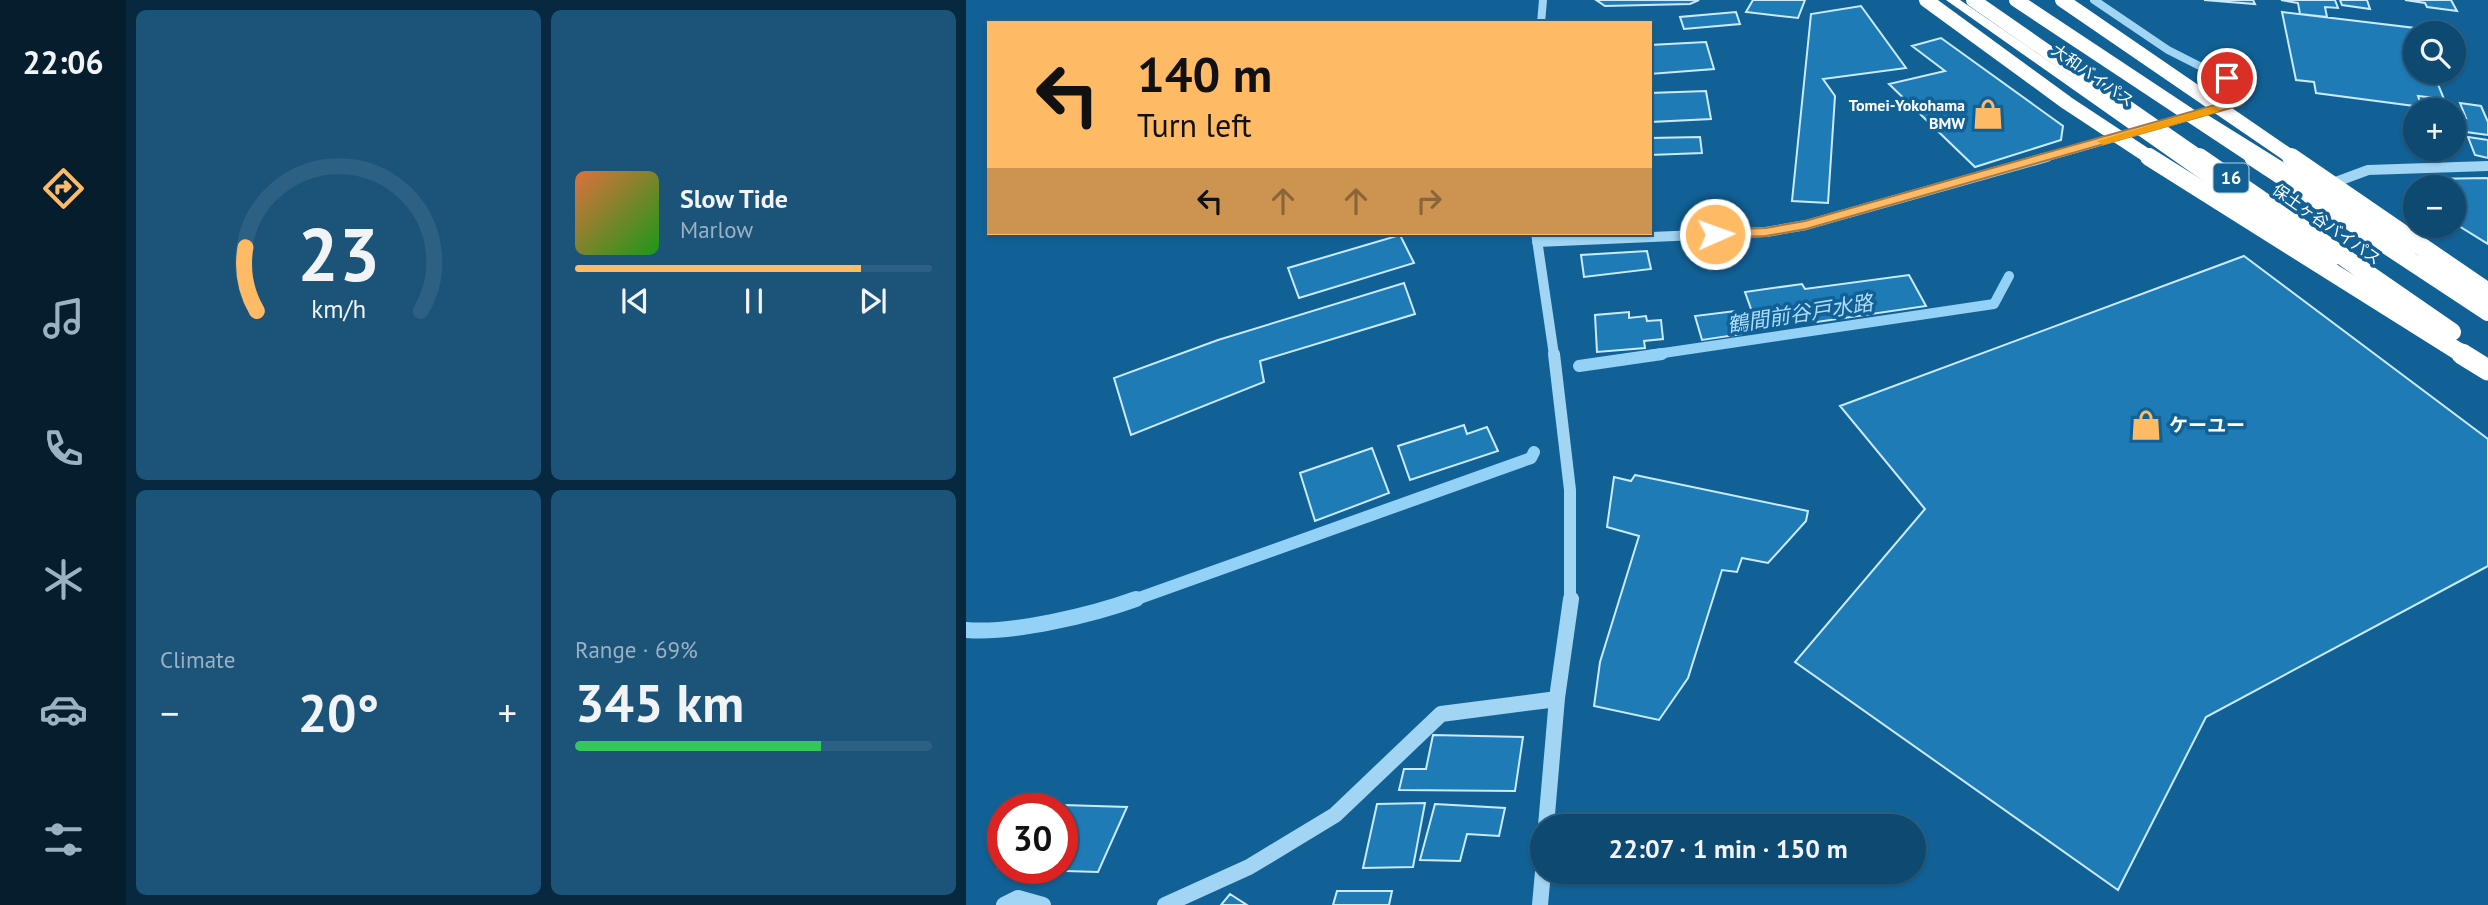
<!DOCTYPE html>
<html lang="en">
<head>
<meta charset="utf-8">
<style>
  :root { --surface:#0d4971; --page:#1b5379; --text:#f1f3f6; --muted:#9ab2c3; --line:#2d6184; --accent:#ffba65 }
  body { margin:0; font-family:"PT Sans","Noto Sans JP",sans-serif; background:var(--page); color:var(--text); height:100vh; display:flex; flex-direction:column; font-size:26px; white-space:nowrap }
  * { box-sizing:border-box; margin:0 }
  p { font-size:23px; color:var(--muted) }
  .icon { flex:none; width:38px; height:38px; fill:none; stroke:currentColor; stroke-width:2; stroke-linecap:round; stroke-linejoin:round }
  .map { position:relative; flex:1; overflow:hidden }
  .drawer { display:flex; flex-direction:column; gap:10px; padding:10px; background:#07283e; width:840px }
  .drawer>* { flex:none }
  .guide { position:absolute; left:21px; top:21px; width:665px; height:214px; border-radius:0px; box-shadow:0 2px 5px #0004,0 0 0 2px var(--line); background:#ffba65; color:#111; overflow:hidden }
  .fabs { position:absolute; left:1437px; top:21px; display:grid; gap:14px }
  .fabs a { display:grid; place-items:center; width:63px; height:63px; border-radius:50%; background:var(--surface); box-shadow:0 2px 5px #0004,0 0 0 2px var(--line); font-size:35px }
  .speed { position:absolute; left:21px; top:793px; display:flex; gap:14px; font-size:35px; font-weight:700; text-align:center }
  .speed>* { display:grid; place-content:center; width:91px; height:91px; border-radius:50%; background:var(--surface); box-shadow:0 2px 5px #0004,0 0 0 2px var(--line); line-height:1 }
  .speed .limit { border:10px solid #d22; background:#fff; color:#111 }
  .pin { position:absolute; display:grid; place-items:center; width:60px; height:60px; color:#fff; margin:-30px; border:4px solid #fff; border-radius:50%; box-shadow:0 2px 7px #0007 }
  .me { position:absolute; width:77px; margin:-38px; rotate:88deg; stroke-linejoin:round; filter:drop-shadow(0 0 5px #0008) }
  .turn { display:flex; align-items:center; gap:24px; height:147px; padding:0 35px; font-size:32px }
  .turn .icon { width:91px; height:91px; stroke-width:2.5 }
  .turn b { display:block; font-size:49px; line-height:60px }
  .lanes { display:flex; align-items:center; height:66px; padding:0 35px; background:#0003; justify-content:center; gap:35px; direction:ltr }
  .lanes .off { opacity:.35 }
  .big { font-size:52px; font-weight:700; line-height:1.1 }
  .drawer .card { flex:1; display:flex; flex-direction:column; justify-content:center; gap:10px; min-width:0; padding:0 24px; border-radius:10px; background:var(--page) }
  .drawer .dial { align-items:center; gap:0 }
  .dial svg { height:182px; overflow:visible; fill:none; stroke:var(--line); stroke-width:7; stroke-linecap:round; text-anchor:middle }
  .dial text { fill:var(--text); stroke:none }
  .song { display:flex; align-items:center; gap:21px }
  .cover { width:84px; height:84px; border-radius:10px; background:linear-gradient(135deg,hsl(20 70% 55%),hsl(120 70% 35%)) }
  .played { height:7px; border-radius:4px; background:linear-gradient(90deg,var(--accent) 80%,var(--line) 80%) }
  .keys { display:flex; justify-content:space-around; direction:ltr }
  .heat { display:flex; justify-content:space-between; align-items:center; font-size:38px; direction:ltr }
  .charge { height:10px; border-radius:5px; background:linear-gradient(90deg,#34c759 69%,var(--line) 0) }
  .drawer .tiles { flex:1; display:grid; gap:10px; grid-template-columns:repeat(2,1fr) }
  .trip { position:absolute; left:564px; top:814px; width:396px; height:70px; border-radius:35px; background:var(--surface); box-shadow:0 2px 5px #0004,0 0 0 2px var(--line); font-weight:700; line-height:70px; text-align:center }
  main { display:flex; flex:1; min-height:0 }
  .dock { display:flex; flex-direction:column; width:126px; justify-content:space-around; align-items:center; background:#051d2d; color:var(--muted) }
  .dock .icon { width:49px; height:49px }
  .dock .current { color:var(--accent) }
  .dock b { font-size:32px; color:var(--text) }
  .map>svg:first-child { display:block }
</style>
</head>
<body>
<main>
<nav class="dock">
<b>22:06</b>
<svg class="icon current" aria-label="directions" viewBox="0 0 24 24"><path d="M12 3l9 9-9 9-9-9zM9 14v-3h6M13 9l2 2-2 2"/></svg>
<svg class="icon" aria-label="music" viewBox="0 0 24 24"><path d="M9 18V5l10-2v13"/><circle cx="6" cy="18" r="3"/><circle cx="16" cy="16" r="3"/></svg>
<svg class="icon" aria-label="phone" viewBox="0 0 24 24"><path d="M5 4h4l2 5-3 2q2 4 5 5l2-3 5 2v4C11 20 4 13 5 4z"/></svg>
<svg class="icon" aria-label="climate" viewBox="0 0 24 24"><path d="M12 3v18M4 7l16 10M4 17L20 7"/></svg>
<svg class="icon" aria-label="car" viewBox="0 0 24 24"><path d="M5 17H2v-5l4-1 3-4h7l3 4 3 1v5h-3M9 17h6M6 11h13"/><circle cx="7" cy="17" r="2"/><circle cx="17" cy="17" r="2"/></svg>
<svg class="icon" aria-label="filters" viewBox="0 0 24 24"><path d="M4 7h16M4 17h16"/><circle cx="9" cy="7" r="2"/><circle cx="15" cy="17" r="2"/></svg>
</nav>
<section class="drawer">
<div class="tiles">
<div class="card dial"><svg viewBox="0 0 100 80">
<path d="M14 69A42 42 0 1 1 86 69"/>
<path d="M14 69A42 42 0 0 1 9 41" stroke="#ffba65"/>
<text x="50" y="56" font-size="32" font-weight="700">23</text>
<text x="50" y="72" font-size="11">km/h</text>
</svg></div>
<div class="card">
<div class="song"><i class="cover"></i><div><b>Slow Tide</b><p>Marlow</p></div></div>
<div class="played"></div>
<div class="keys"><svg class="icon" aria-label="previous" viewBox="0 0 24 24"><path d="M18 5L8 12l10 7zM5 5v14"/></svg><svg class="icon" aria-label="pause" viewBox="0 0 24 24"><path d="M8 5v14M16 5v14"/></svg><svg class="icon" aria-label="next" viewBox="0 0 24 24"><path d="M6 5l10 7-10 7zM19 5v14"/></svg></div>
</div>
<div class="card"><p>Climate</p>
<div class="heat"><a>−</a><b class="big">20°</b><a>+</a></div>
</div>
<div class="card"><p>Range · 69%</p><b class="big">345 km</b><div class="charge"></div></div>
</div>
</section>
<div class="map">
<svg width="1522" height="905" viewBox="0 0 1522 905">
  <rect width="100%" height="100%" fill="#116197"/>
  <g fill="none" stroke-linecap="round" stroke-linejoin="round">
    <path stroke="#94d1f7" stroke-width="10" d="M684 355 1028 304 1043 276"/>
    <path stroke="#94d1f7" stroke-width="12" d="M613 366 696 354
      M165 601 565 458 568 452"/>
    <path stroke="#94d1f7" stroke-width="16" d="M0 630C46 634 126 615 170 599"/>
  </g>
  <path fill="#1f7bb6" stroke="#caeafd" stroke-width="2" d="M630 0H733L724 4 639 6Z
    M787 0H839L832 18 780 12Z
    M1238 0H1287L1289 4Z
    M1315 0H1369L1372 8 1359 7 1361 17 1334 14 1332 3Z
    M1374 0H1401L1404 9 1376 5Z
    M1485 0 1491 11 1461 7 1459 3 1439 0Z
    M895 6 940 68 857 79 869 96 862 203 826 201 845 14Z
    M770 12 774 24 718 29 714 17Z
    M1316 12 1449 28V72H1467L1478 99 1452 96 1456 107 1350 93 1348 82 1330 80Z
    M975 38 1097 126 1095 140 1009 167 923 84 979 71 946 46Z
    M740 42 748 69 684 74V45Z
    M740 91 745 119 685 122 684 133V93Z
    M1494 103 1515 106 1522 122V135L1500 132 1494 117 1500 118Z
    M734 137 736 153 684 155V138Z
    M1502 137 1522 140V158L1509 155Z
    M1522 178V244L1488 223V187H1478L1463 179Z
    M434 235 448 263 333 298 322 268Z
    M681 251 685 269 618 277 615 255Z
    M1278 256 1522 439V566L1240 717 1152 890 829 662 959 509 874 406Z
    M943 275 960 306 851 322 848 315 790 323 779 292 836 284 839 289Z
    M438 283 449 314 294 361 298 382 165 435 148 378 252 340Z
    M769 311 776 334 736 340 729 316Z
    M663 312V318L680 316 681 321 695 320 697 339 678 341 679 348 631 352 629 315Z
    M498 425 501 434 521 427 532 451 444 480 432 446Z
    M406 448 423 493 349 521 334 473Z
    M669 475 842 511 840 521 802 563 776 558 771 572 756 570 722 678 693 720 628 706 634 662 673 536 641 527 648 477 665 481Z
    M467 735 557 737 549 791 433 790 438 769H460Z
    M459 803 447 867 397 868 411 804Z
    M64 804 161 807 132 872 32 869 37 860V868H96V808H62Z
    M469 804 539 808 533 836 501 834 494 861 454 860Z
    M371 891H426L423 905H367Z
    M264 894 281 905H255Z"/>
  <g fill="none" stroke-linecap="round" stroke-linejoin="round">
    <path stroke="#a2d4f3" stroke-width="8" d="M575 23 577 0
      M1075 159 1233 114 1278 98 1277 88 1202 50 1128 0"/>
    <path stroke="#a2d4f3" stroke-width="10" d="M1359 186 1402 170 1522 166
      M570 233 588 355
      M571 242 800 232 840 225 1081 157"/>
    <path stroke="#a2d4f3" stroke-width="12" d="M588 354 604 490V601"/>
    <path stroke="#a2d4f3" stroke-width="16" d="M580 826 591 698 605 599
      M38 905 52 898 77 905
      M199 905 283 867 369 815 475 714 591 699
      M574 905 577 872"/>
    <path fill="#fff" fill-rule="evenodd" d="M980 0H994L1370 258 1373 262 1370 266H1358Z
      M1232 109 1452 246 1455 250 1446 255 1440 254 1227 116 1225 113Z"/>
    <path stroke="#fff" stroke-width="14" d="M960 0 1101 103 1186 159
      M1007 0 1236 159
      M1050 0 1290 159
      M1096 0 1328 159"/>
    <path stroke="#fff" stroke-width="18" d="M1183 157 1498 355
      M1233 157 1486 332
      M1287 157 1522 312
      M1325 157 1522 292"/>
    <path stroke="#fff" stroke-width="21" d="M1496 354 1522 370"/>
  </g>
  <path fill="#ffba65" stroke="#a67942" stroke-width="2" d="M1261 75 1285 93 1275 105 840 229 800 236 749 238 742 234 749 230 800 228 839 221 1267 100 1274 93 1256 78Z"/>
  <path fill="#f59e0b" d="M1248 106 1253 109 1252 112 1137 145 1131 141Z"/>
  <defs>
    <symbol id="shop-bare" viewBox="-9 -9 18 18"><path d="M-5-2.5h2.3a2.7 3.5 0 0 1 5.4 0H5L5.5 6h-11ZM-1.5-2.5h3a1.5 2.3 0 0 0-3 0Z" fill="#ffba65" stroke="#116197" stroke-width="2.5" paint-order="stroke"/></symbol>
  </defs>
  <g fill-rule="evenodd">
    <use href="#shop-bare" x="1000" y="92" width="44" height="44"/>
    <use href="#shop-bare" x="1158" y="403" width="44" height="44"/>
  </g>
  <g text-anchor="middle" stroke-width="7" stroke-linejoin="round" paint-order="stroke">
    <g font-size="16" fill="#fff" stroke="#116197">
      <text transform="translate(1127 75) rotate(35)" y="6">大和バイパス</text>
      <text transform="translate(1361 224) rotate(35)" y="6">保土ヶ谷バイパス</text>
    </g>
    <g font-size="16" font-weight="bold" fill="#fff" stroke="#116197" text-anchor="end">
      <text x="999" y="111">Tomei-Yokohama<tspan x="999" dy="18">BMW</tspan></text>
    </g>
    <rect fill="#116197" stroke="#b8d0e0" stroke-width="2" x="1247.5" y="163.5" width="35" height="29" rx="5"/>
    <g font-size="18" font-weight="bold" fill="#fff">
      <text x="1265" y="184">16</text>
    </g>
    <g font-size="19" font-weight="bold" fill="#fff" stroke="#116197" text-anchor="start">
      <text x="1203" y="432">ケーユー</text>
    </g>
    <g font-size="21" font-style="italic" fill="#aeddfa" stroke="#116197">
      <text transform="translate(834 314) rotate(-9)" y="7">鶴間前谷戸水路</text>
    </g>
  </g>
</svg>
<div class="fabs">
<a><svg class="icon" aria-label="search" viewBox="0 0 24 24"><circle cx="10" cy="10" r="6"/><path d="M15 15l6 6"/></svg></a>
<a>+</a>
<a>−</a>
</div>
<div class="speed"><div class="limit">30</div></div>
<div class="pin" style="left:1261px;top:78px;background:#d93025"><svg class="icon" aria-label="arrive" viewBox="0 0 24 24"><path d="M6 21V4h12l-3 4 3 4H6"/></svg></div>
<svg class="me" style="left:749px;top:234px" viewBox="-20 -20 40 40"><circle r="17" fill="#ffba65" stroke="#fff" stroke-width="3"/><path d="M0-11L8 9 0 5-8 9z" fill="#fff"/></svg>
<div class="trip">22:07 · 1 min · 150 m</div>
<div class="guide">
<div class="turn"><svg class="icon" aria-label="left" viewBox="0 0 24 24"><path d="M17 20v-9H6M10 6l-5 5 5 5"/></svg><div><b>140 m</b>Turn left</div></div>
<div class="lanes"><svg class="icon" aria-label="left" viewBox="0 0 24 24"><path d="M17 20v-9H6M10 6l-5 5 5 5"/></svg><svg class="icon off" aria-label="ahead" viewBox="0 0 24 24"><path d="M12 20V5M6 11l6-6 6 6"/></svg><svg class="icon off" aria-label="ahead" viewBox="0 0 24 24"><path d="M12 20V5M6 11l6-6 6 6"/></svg><svg class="icon off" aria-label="right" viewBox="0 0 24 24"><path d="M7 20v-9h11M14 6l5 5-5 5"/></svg></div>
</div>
</div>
</main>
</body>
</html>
